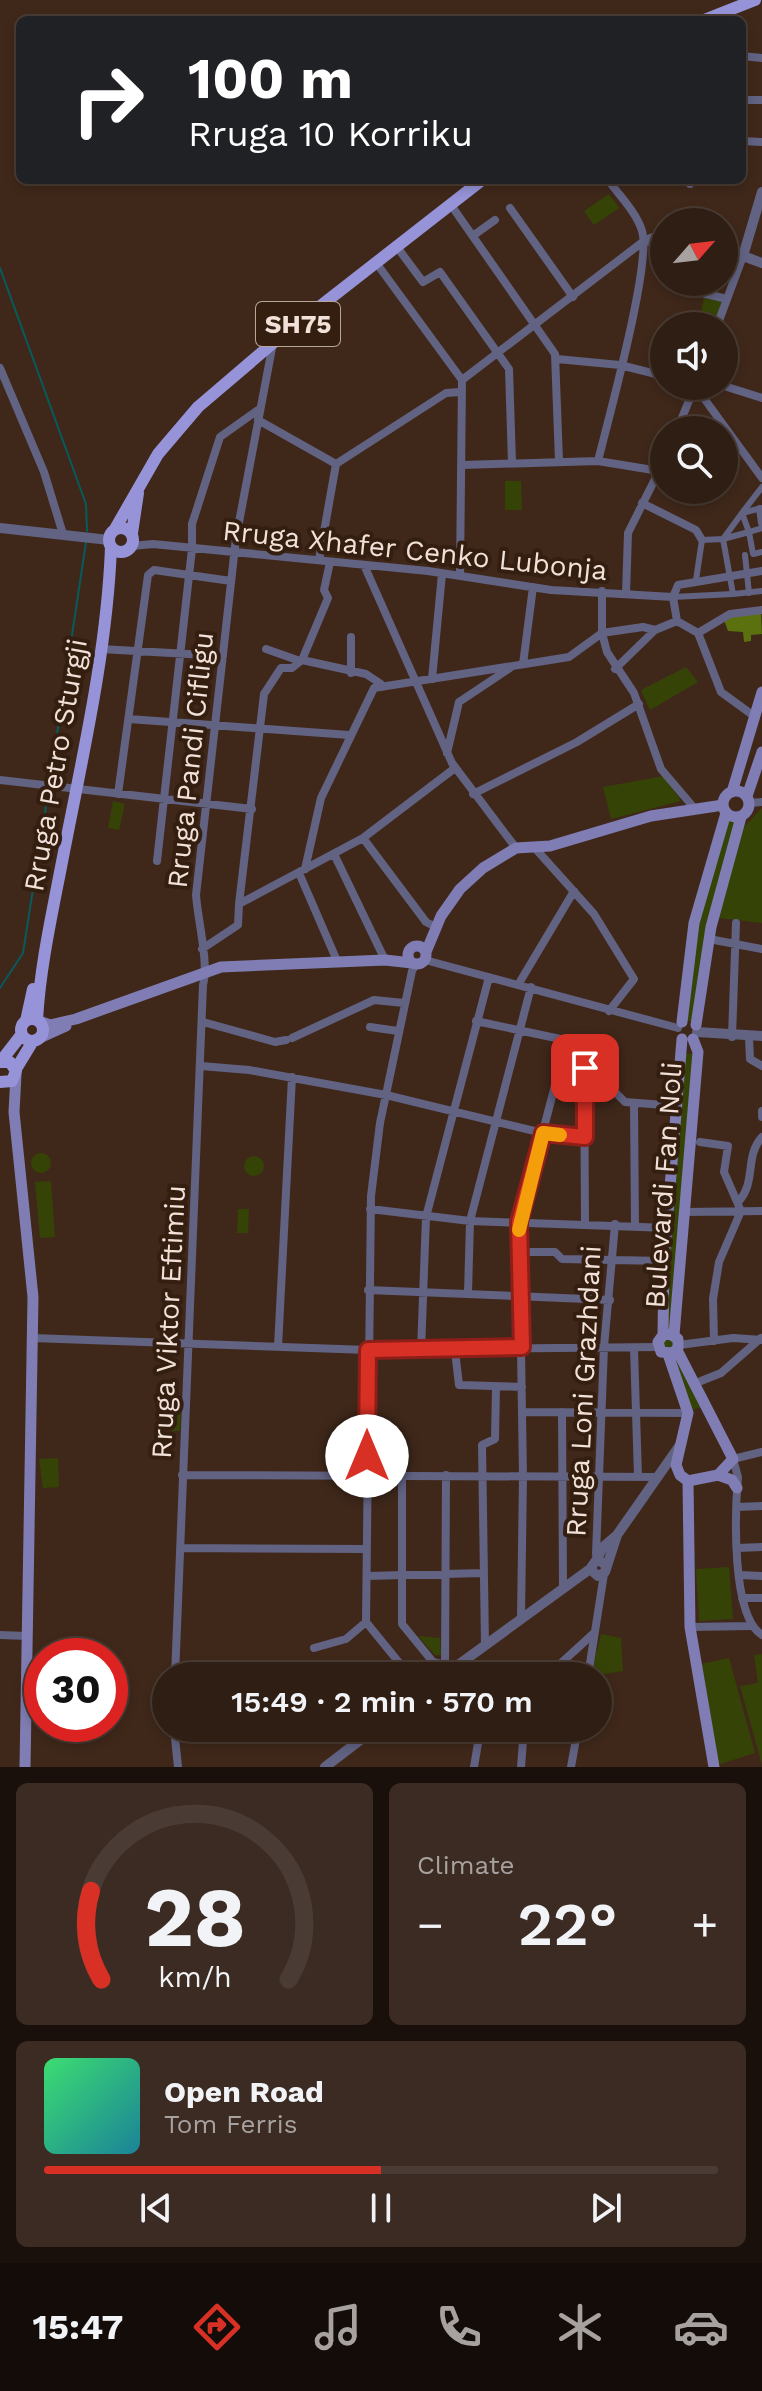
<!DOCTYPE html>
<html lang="en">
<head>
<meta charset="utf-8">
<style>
  :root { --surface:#2f1e14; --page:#3b2b22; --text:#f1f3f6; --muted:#a7a2a0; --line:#4a3c34; --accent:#d93025 }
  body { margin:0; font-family:"Work Sans",sans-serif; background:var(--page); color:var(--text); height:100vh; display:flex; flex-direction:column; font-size:30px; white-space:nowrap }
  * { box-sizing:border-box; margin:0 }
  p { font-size:26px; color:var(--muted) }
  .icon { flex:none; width:44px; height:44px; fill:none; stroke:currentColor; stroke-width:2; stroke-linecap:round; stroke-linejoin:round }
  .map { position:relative; height:1767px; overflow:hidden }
  .drawer { display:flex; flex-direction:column; gap:16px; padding:16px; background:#1a100b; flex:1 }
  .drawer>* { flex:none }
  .guide { position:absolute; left:16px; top:16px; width:730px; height:168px; border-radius:12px; box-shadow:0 4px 12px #0003,0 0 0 2px var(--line); background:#202124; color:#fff; overflow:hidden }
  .needle { width:52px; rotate:62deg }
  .tools { position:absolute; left:650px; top:208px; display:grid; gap:16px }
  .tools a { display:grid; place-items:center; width:88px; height:88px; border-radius:50%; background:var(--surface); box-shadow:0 4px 12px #0003,0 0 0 2px var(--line); font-size:40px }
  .speed { position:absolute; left:24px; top:1638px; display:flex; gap:16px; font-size:40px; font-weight:700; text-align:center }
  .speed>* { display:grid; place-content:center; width:104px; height:104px; border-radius:50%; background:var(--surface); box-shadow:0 4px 12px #0003,0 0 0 2px var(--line); line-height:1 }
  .speed .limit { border:12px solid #d22; background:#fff; color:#111 }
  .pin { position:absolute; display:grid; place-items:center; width:68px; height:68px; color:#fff; margin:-34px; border-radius:16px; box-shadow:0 4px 12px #0006 }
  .me { position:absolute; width:88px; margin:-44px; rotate:0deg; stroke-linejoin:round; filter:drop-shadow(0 0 6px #0008) }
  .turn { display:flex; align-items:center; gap:28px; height:168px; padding:0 40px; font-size:36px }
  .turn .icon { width:104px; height:104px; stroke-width:2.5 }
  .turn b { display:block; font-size:56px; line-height:68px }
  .big { font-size:60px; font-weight:600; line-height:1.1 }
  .drawer .widget { flex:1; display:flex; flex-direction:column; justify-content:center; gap:12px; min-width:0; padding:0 28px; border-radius:12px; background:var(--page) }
  .drawer .dial { align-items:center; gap:0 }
  .dial svg { height:208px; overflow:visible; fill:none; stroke:var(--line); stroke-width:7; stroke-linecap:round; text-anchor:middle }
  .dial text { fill:var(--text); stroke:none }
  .song { display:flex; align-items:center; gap:24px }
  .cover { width:96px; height:96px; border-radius:12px; background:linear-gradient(135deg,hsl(140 70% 55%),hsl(190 70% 35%)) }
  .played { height:8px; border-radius:4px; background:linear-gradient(90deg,var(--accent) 50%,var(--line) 50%) }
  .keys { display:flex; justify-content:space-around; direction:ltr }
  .heat { display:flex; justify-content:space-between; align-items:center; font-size:44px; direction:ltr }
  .drawer .tiles { flex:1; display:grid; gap:16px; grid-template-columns:1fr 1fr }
  .widget:last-child { grid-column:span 2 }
  .trip { position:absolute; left:152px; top:1662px; width:460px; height:80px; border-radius:40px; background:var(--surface); box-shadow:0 4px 12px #0003,0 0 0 2px var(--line); font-weight:600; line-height:80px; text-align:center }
  .dock { display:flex; height:128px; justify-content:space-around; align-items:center; background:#130c08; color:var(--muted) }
  .dock .icon { width:56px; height:56px }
  .dock .on { color:var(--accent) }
  .dock b { font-size:36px; color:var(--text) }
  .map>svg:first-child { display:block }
</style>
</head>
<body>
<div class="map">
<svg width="762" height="1767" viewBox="0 0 762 1767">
  <rect width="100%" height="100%" fill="#3f281a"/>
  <path fill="#364306" d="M609 194 619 208 594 225 584 211Z
    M704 297 723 301 716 320 700 316Z
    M505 481H521L522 510H505Z
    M686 667 698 682 650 710 641 690Z
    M664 776 681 801 611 819 603 787Z
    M113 801 125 804 119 830 108 828Z
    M762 808V923L718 918 743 828Z
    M726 815 739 818 695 1022 683 1020 691 942Z
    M683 1053 696 1054 673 1331 704 1406 689 1411 660 1342Z
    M31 1163a10 10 0 1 1 20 0a10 10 0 1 1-20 0Z
    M244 1166a10 10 0 1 1 20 0a10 10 0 1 1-20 0Z
    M51 1181 55 1237 40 1238 35 1182Z
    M238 1209H249L248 1233H237Z
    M170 1398H182L180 1431H168Z
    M58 1458 59 1487 43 1488 39 1459Z
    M729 1567 733 1619 699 1621 696 1569Z
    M601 1634 621 1638 623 1671 591 1676Z
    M418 1636 440 1638 441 1655H435Z
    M762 1654V1765L740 1686 758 1683 754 1655Z
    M729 1658 755 1753 714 1766 696 1665Z"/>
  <path fill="#5b700e" d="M761 613 762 634 751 635V641L744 642 743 632 728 631 724 620 732 615Z"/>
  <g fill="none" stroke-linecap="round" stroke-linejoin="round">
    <path stroke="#065b5e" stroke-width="2" d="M0 268 86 504 87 531
      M50 781 86 542
      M0 988 23 953 49 787"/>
    <path stroke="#626283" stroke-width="6" d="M762 528 749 532 753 554 762 552
      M745 555 749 593
      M696 580 702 540 723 539 742 513 762 508
      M733 594 762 591
      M673 597 733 594 723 539 749 532 742 513 762 487"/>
    <path stroke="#626283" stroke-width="8" d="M742 56 762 58
      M742 100H762
      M742 141 762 142
      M690 184 691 180
      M451 205 555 354 559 461
      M510 208 573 297
      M474 235 495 220
      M645 241 664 245
      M397 247 423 282 440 272 509 369 512 463
      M724 247 743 256
      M724 255 742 256
      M377 264 462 380
      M702 293 727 299
      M687 326 689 315 718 322
      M717 326 743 256
      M557 359 620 365 664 376
      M0 368 44 472 63 534
      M695 386 762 478
      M724 386 762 398
      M258 420 336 464
      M677 430 695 386
      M598 461C608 420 652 262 642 231 637 213 619 195 608 180
      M336 464 446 393 461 392
      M462 465 598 461 659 471
      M642 503 696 530 702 540
      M760 509 762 523
      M132 546 153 544 428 571 551 590 673 597
      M319 560 336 464
      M364 565 452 763 516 848
      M460 576 462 380 644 241 653 237 664 239
      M602 591V633L607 652 634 693 661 769 695 809
      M626 594 628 533 664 461
      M698 633 730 614 762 610
      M101 649 223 656
      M266 649 300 661
      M302 660 328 598 324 590 330 562
      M523 664 533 587
      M615 669 655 630 677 621
      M351 673V637
      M432 679 442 574
      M754 716 721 692 698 633 677 621 673 597 678 585 762 571
      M129 719 349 735
      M447 753 459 702 510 668
      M0 780 252 809
      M118 794 148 575 154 570 231 581
      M473 794 577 742 639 704
      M750 803 762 802
      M363 838 426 922 436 927
      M534 847 594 914 634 979 609 1011
      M334 854 385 960
      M157 861 192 549V524L220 437 258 410
      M305 869 321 798 374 688 569 657 602 633 643 627 655 630
      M299 873 338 963
      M239 904 264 694 281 668H292L302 660 366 674 381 684
      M709 939 762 949
      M202 949 238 925 239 904 363 838 455 768
      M425 960 678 1028
      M518 985 574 891
      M476 1021 584 1044 585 1225
      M203 1022 275 1042 286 1040
      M370 1027 398 1031
      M732 1037 736 923
      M292 1038 374 1000 404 1003
      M749 1038 750 1059 762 1066
      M201 1066 249 1070 386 1095 543 1133 585 1137
      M585 1068 595 1072 625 1102 677 1106
      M634 1104 635 1227
      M762 1111V1117
      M700 1142 728 1146 724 1172 741 1211 719 1262 713 1299 714 1341
      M738 1202C757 1182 744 1157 762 1137
      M370 1209 470 1221 668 1228
      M686 1212 762 1211
      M520 1252H555L562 1259 664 1261
      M368 1290 610 1300
      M468 1293 470 1221 531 987
      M32 1338 368 1350 658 1347
      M679 1345 733 1338 762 1340
      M278 1347 292 1077
      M634 1348 638 1477
      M421 1351 426 1217 489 977
      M455 1351 459 1385 522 1387
      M701 1381 721 1373 761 1338
      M523 1412 688 1413
      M562 1412 563 1586
      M762 1452 733 1459 738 1477C735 1511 731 1616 762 1635
      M402 1474V1624L433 1662 445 1665
      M182 1475 657 1477
      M737 1507 762 1506
      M181 1548 366 1549
      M738 1548 762 1547
      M596 1554 604 1347 615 1224
      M740 1575 762 1576
      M367 1576 483 1573
      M742 1598H762
      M521 1618 523 1476 519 1222 567 1040
      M690 1627 751 1626
      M0 1635 27 1636
      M485 1645 482 1445 495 1439 496 1387
      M314 1648 346 1639 366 1622
      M445 1666 446 1475
      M175 1676 203 985C209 962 198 922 196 895L236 538 273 343
      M178 1676H203
      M410 1676 366 1622 371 1196 380 1123 412 971 416 964
      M547 1676 594 1633
      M588 1676 604 1574
      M174 1728 178 1767
      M471 1728 479 1737 474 1767
      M479 1737 489 1728
      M521 1767 524 1728
      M571 1767 578 1728"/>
    <path stroke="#626283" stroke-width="10" d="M762 192 743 256 762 263
      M0 528 109 540
      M697 1032 762 1036
      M597 1559 603 1547 617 1535
      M607 1566 597 1559 590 1569 598 1576 605 1572 617 1535 680 1445
      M443 1676 590 1569
      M325 1767 376 1728"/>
    <path stroke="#7f7db3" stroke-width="11" d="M723 804a13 13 0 1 1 26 0a13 13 0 1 1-26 0Z
      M732 792 762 692
      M747 796 762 752
      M408 955a9 9 0 1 1 18 0a9 9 0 1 1-18 0Z
      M426 952 441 916 460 889 483 868 516 848 550 846 651 816 723 805
      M39 1021 50 1025 76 1019 221 967 385 960 412 963
      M682 1022 694 923 726 813
      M696 1025 711 927 741 817
      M35 1040 66 1026
      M16 1075 14 1112 33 1297 25 1767
      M663 1335 670 1334 678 1339V1348L673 1353 661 1352 658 1342 663 1335 664 1261 682 1039
      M674 1335 698 1052 693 1039
      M677 1350 733 1459 718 1475 688 1481
      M668 1354 688 1413 676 1465 680 1475 688 1481
      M718 1475 732 1480 737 1488
      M688 1481 690 1627 714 1767"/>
    <path stroke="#9693d8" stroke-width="12" d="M704 20 755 0
      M109 540a12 12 0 1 1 24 0a12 12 0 1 1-24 0Z
      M115 529 158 454 198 407 273 343 482 180
      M132 533 138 493
      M21 1030a11 11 0 1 1 22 0a11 11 0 1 1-22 0Z
      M37 1020C40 967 52 914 62 862 82 758 107 653 111 547
      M26 1021 33 989
      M1 1061 22 1034
      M0 1062H10L16 1071 12 1081 0 1082
      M16 1069 33 1041"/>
  </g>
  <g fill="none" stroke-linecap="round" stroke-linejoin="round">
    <defs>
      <path id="route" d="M367 1456 368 1350 522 1347 519 1222 543 1133 585 1137V1068"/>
    </defs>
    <use href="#route" stroke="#8d1f18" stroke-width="20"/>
    <use href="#route" stroke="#d93025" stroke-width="14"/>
    <path stroke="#f59e0b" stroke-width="14" d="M519 1230 543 1133 560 1135"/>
  </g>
  <g text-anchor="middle" stroke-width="8" stroke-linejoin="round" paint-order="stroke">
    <rect fill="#341e10" stroke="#b8a69c" stroke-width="2" x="256" y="302" width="84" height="44" rx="6"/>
    <g font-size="26" font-weight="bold" fill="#f1e1d8">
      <text x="298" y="333">SH75</text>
    </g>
    <g font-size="28" fill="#f1e1d8" stroke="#341e10">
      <text transform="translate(415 550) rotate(6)" y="10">Rruga Xhafer Cenko Lubonja</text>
      <text transform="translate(190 760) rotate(-84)" y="10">Rruga Pandi Cifligu</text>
      <text transform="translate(55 765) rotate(-80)" y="10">Rruga Petro Sturgji</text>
      <text transform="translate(663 1185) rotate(-86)" y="10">Bulevardi Fan Noli</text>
      <text transform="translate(168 1322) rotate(-87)" y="10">Rruga Viktor Eftimiu</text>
      <text transform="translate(583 1391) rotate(-87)" y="10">Rruga Loni Grazhdani</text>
    </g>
  </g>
</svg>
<div class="tools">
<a><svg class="needle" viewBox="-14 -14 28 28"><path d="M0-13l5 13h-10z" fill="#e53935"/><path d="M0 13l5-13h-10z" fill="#a7a2a0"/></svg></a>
<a><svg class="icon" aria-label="sound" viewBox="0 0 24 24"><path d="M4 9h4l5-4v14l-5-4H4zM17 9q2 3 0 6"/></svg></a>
<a><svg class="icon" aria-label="search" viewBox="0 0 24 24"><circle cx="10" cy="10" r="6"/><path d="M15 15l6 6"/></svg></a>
</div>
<div class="speed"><div class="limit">30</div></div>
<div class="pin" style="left:585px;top:1068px;background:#d93025"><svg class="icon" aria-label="arrive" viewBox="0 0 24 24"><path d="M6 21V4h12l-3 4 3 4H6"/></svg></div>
<svg class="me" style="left:367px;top:1456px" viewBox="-20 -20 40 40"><circle r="19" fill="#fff"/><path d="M0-13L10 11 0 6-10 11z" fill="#d93025"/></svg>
<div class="trip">15:49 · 2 min · 570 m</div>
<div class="guide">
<div class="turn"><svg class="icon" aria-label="right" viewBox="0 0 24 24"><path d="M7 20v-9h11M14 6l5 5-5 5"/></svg><div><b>100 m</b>Rruga 10 Korriku</div></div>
</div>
</div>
<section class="drawer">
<div class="tiles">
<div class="widget dial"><svg viewBox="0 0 100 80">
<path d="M14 69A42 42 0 1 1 86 69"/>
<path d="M14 69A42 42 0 0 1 10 35" stroke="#d93025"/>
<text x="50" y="56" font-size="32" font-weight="700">28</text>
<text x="50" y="72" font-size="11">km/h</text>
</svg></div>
<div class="widget"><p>Climate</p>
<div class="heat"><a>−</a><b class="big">22°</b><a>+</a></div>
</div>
<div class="widget">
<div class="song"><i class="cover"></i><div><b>Open Road</b><p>Tom Ferris</p></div></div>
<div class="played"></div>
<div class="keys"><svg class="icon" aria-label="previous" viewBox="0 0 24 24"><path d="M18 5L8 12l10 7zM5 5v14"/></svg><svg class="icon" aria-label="pause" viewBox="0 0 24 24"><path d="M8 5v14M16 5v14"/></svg><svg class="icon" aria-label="next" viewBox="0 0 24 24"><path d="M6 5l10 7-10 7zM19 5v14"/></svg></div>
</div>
</div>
</section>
<nav class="dock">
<b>15:47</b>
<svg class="icon on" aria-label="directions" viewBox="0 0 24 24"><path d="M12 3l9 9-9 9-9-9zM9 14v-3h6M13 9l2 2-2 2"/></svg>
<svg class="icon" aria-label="music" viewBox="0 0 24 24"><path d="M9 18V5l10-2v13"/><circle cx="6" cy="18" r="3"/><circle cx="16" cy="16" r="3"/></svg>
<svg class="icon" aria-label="phone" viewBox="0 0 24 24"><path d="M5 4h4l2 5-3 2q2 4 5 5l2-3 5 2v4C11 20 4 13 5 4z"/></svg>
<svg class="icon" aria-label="climate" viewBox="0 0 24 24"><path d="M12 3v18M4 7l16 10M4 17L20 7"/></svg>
<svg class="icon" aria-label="car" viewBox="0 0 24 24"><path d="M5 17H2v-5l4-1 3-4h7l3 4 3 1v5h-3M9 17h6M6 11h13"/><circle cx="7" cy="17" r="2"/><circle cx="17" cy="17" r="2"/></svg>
</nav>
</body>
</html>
